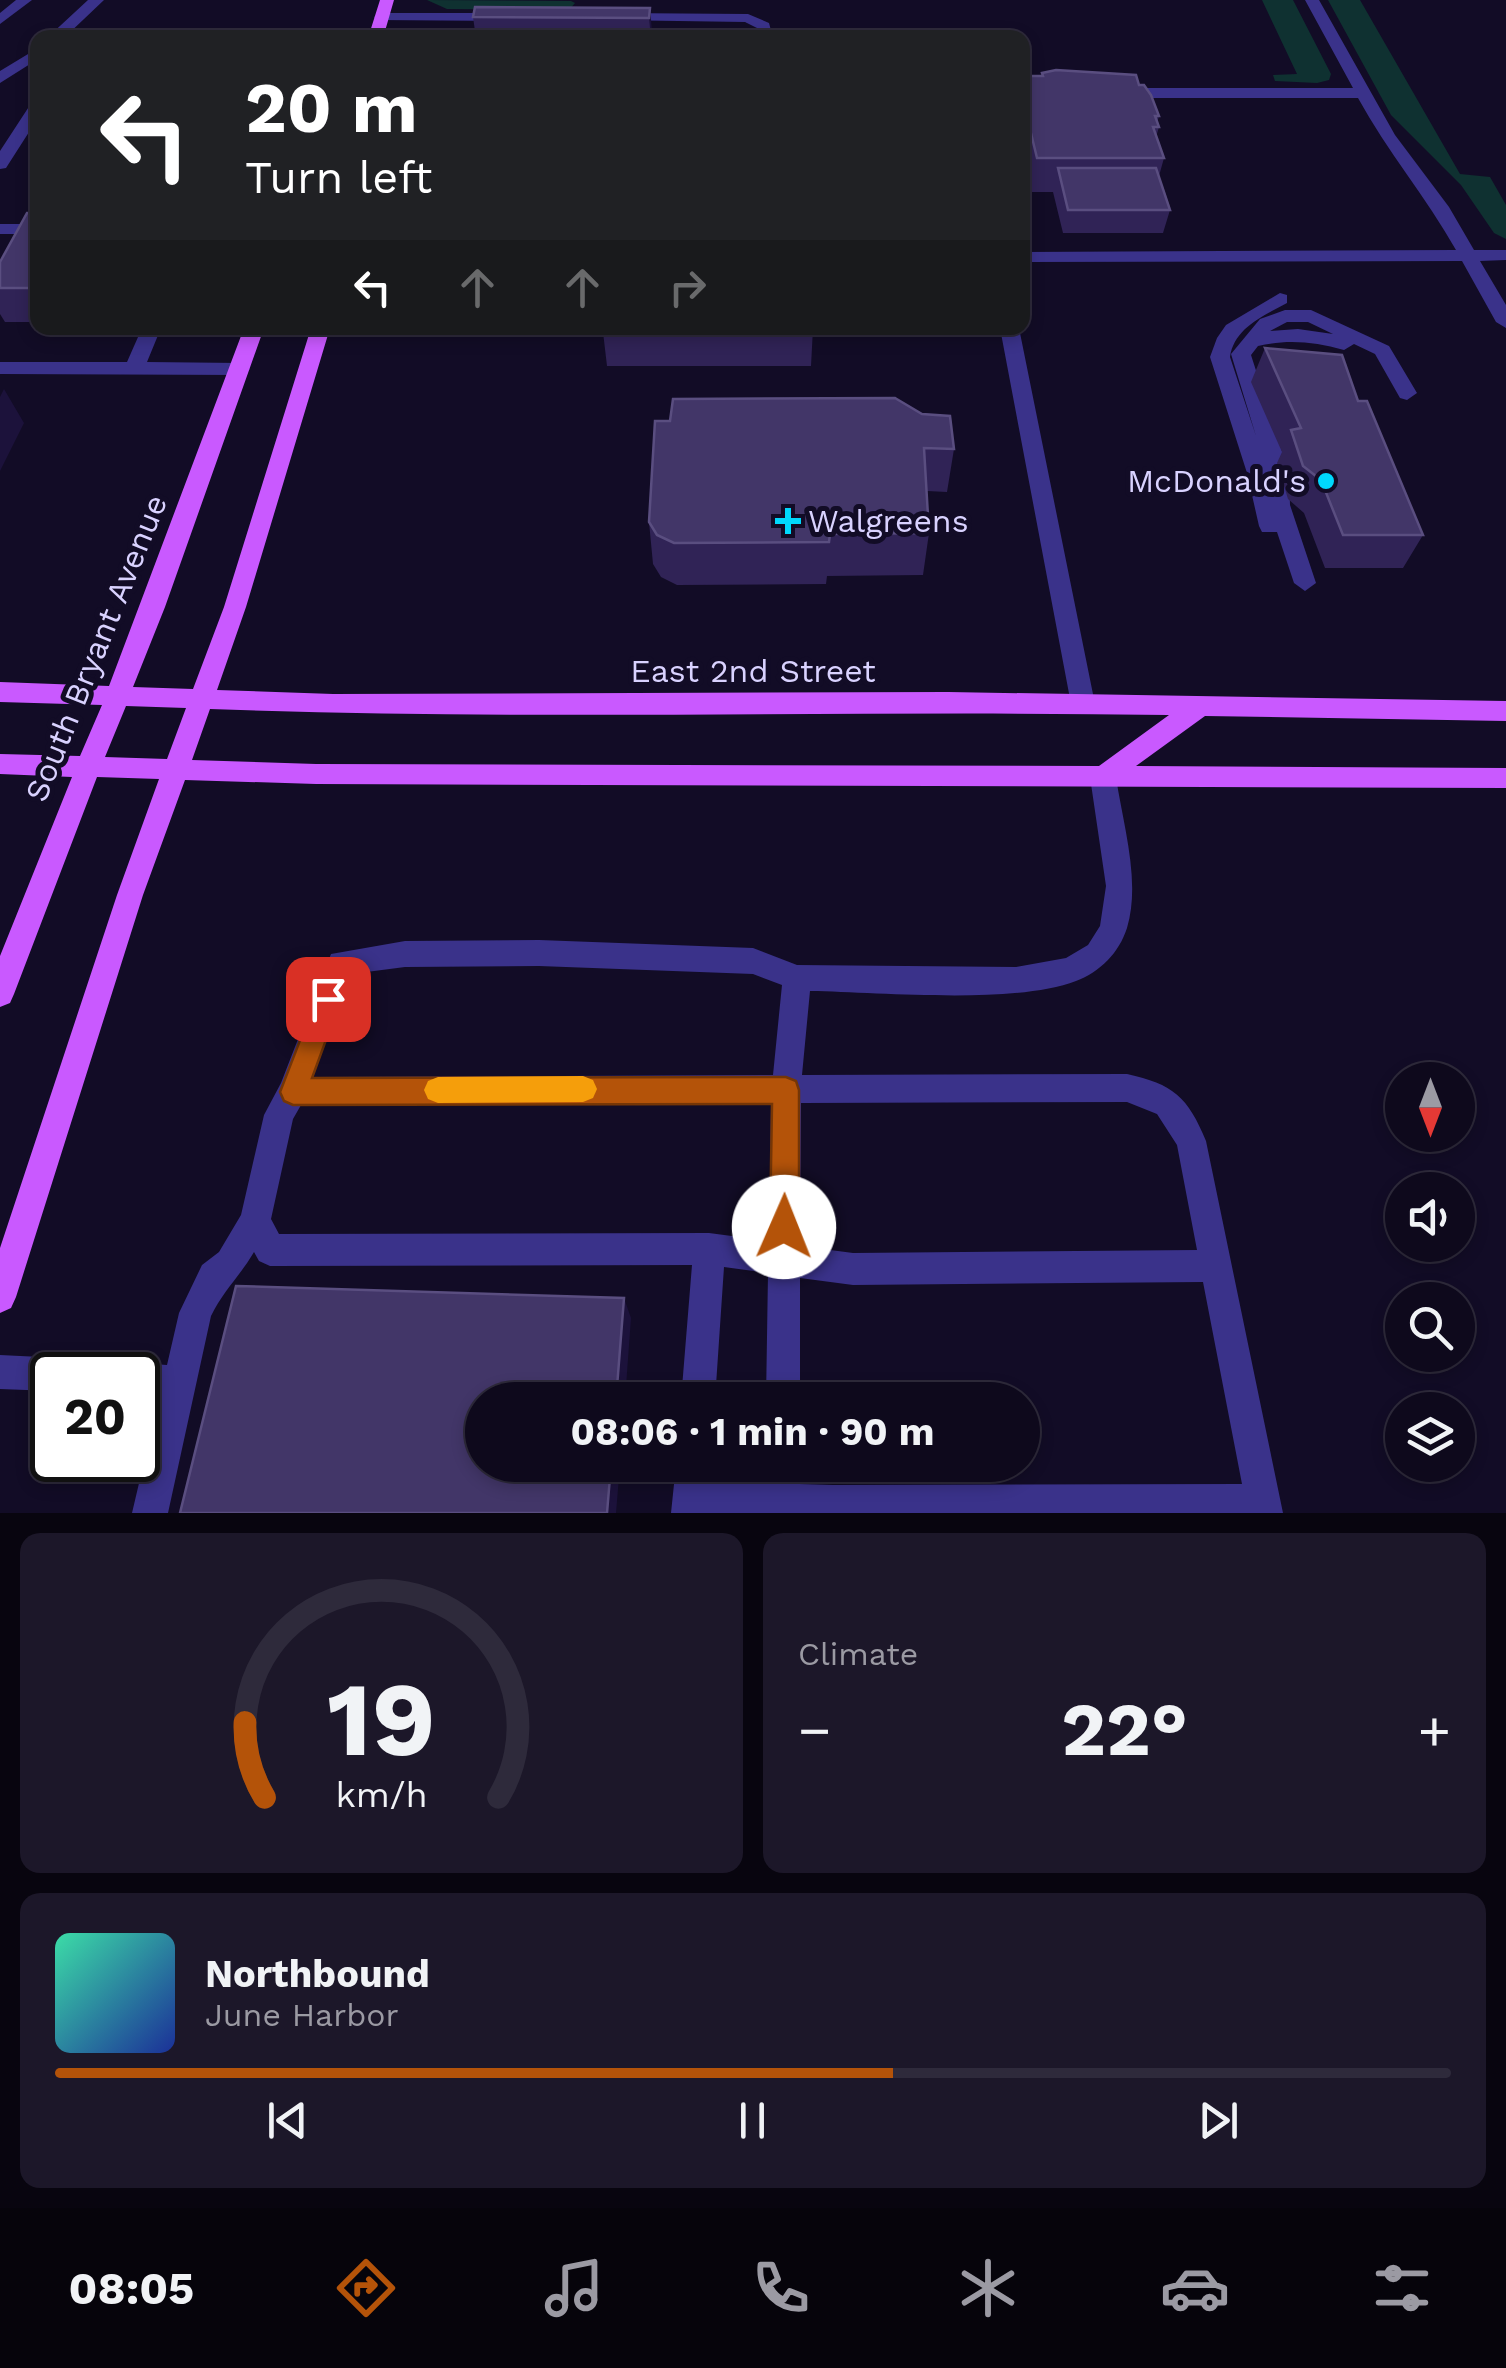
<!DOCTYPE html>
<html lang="en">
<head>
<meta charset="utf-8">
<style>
  :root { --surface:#0e091c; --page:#1c1729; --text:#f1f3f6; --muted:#9b9aa3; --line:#2e2a3b; --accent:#b45309 }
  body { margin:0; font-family:"Work Sans",sans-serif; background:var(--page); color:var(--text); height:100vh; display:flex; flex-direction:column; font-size:38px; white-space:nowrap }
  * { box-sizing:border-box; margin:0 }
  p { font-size:32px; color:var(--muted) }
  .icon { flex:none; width:55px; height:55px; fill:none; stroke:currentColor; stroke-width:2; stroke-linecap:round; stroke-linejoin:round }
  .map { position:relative; height:1513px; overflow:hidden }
  .details { display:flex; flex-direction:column; gap:20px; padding:20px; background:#08050f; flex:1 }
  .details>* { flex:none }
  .banner { position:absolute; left:30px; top:30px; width:1000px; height:305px; border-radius:20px; box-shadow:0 5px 15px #0003,0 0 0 2px var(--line); background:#202124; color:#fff; overflow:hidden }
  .needle { width:65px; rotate:180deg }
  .fabs { position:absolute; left:1385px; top:1062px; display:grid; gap:20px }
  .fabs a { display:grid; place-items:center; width:90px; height:90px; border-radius:50%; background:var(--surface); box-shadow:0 5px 15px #0003,0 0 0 2px var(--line); font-size:50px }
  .speed { position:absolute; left:30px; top:1352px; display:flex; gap:20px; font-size:50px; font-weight:700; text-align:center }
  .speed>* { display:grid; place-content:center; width:130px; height:130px; border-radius:50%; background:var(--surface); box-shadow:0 5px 15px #0003,0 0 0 2px var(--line); line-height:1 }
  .speed .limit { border:5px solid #111; border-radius:15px; background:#fff; color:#111 }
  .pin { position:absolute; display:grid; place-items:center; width:85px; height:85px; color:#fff; margin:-42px; border-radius:20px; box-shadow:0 5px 15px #0006 }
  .me { position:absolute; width:110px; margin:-55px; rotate:1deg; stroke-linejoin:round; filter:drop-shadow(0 0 8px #0008) }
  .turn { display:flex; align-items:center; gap:35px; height:210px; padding:0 50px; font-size:45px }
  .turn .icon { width:130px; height:130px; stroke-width:2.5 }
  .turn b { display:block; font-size:70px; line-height:85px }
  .lanes { display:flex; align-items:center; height:95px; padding:0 50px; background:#0003; justify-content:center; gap:50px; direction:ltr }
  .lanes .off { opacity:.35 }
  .big { font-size:75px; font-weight:700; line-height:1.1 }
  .details .widget { flex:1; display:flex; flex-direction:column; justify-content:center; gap:15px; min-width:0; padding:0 35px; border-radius:20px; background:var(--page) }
  .details .dial { align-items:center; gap:0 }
  .dial svg { height:260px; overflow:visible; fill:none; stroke:var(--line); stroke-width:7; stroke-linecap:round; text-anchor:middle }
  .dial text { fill:var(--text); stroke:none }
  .song { display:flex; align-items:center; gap:30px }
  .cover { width:120px; height:120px; border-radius:15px; background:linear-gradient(135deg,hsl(160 70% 55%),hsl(230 70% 35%)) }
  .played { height:10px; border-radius:5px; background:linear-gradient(90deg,var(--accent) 60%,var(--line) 60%) }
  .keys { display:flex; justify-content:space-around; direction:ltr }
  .heat { display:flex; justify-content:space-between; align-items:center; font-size:55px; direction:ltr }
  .details .tiles { flex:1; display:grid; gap:20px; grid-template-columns:1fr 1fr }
  .widget:last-child { grid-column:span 2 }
  .trip { position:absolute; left:465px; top:1382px; width:575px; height:100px; border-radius:50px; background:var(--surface); box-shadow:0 5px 15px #0003,0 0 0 2px var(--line); font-weight:700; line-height:100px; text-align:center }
  .menu { display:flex; height:160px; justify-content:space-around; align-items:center; background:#06040b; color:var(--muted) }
  .menu .icon { width:70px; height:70px }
  .menu .selected { color:var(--accent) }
  .menu b { font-size:45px; color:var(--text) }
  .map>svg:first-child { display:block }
</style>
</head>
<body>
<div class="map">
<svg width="1506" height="1513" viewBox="0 0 1506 1513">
  <rect width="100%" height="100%" fill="#120c26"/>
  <path fill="#0f3131" d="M427 0 571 1 575 3 569 10 447 9Z
    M1262 0H1293L1331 74 1329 80 1317 83 1275 81 1273 75 1297 74Z
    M1328 0H1360L1460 174 1490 177 1506 205V239L1494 233 1461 185 1391 115Z"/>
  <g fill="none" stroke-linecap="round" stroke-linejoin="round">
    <path fill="#3a328a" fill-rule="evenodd" d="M16 0H32L0 24V13Z
      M88 0H104L64 38H47Z
      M1305 0H1319L1395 135 1449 207 1474 250H1506V260L1480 261 1506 305V328L1496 322 1462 261 1022 262V252L1456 250C1426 197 1387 151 1358 98H1117L1109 93 1117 88H1353Z
      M381 13H506L513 17 506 21 376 20 374 17Z
      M616 13 748 14 769 23 773 38H757V28L745 22 611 20 609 17Z
      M38 48V59L0 83V71Z
      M38 100V118L6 168 0 169V151L32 102Z
      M0 224H38V234H0Z
      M1280 293 1287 295V303C1263 316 1234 328 1230 357L1256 436 1231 354 1260 319 1285 310H1311L1389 346 1417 393 1407 400 1400 398 1375 354 1354 344 1344 350C1314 342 1289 339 1258 346L1251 355 1289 473 1290 505 1316 583 1305 591 1294 583 1277 532H1262L1259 526 1247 473 1210 357 1217 338 1226 325ZM1287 322H1308L1333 334 1298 329 1270 331Z
      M142 328H161L147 362 240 363 250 369 240 375 0 374V362H127Z
      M1000 328H1019L1095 704 1092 711H1074L1071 704Z
      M1103 767 1112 770 1116 777C1123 825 1141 881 1127 928 1119 953 1100 972 1076 981 1013 1005 881 992 810 991L802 1075 1127 1074C1173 1084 1188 1097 1206 1141L1283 1513H671L676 1465H710L709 1478 765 1482V1465H799V1484L833 1485 1242 1484 1203 1282 853 1285 800 1278V1400H766L768 1273 724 1267 715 1400H681L692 1265 270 1266 259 1261 254 1252C240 1276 223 1291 211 1316L168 1513H132L159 1398 138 1397V1375H123L126 1368 138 1363 167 1365 179 1313 202 1265 219 1252 241 1215 264 1115 281 1083 331 954 405 941 539 940 753 948 797 965 1016 967 1066 958 1088 945 1100 926 1106 886 1090 777 1094 770ZM539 966 753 974 782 985 773 1075 313 1077 351 974 405 967ZM1127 1102 1157 1114 1177 1145 1197 1250 853 1253 800 1246 801 1103ZM771 1104 769 1241 709 1233 279 1234 271 1219 293 1119 301 1105Z
      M0 1355 61 1358 73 1363 78 1375H52V1391L0 1389Z"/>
    <path fill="#c959ff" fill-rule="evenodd" d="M380 0H394L383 38H368Z
      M244 328H264L165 607 133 687 193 689 224 607 311 328H330L246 607 217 690 333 694 948 692 1506 701V721L1205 716 1136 766 1506 768V788L316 784 185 780 143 895 16 1297 11 1308 0 1313V1248L117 895 159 779 97 777 14 994 10 1003 0 1007V956L72 777 0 774V754L80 756 102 705 0 702V682L109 686ZM126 706 186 708 167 759 105 757ZM210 709C529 721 850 710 1169 715L1099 766 316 764 192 760Z"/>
  </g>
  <path fill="#302356" d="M650 8 651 38H476L473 17Z
    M1042 73 1139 85 1159 116 1157 123 1159 127 1156 137 1164 158 1159 176 1170 210 1163 233H1063L1053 192H1031L1022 155V76H1042Z
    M38 213V322H5L0 314V262Z
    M813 328 811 366H607L603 332Z
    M1265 348 1358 401 1423 535 1403 568H1325L1304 513 1288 499 1277 463 1282 452 1251 382Z
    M655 421 954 449 947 492 927 491 929 533 923 575 827 576 826 584 677 585 661 577 653 564 649 522Z"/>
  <path fill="#1c123b" d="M650 8 652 31 651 38 649 18Z
    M4 389 24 423 0 471V397Z
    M624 1298 631 1318 625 1400H616Z
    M611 1465H620L616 1513H607Z"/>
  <path fill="#423668" stroke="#5a4e80" stroke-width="2.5" d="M475 7 650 8 649 18 473 17Z
    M1056 70 1136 75 1139 85H1144L1151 95 1159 116H1155L1159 127H1153L1164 158H1037L1022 96V76H1043L1042 73Z
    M1058 168H1156L1170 210H1068Z
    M27 213H38V288H0V262Z
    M604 328H813V332H603Z
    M1265 348 1342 355 1358 401H1367L1423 535H1343L1321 480 1303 466 1291 430 1301 428Z
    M895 398 922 414 950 416 954 449 924 448 929 533 830 534 829 542 674 543 657 535 649 522 655 421H670L673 399Z
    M236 1286 624 1298 616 1400H482V1465H611L607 1513H180Z"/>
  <path fill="#b45309" stroke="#753606" stroke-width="2.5" d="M328 987 338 990 341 999 312 1078 786 1077 796 1081 799 1090V1227L795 1237 784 1241 774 1237 770 1227 772 1104 293 1105 284 1101 280 1092 316 999 319 990Z"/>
  <path fill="#f59e0b" d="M583 1076 593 1080 597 1089 593 1098 583 1102 438 1103 428 1099 424 1090 428 1081 438 1077Z"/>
  <g fill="#00d8fd" stroke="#120c26" stroke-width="4">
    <circle cx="1326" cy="481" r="10"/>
    <path d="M783 506h10v10h10v10h-10v10h-10v-10h-10v-10h10z"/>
  </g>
  <g text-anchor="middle" stroke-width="10" stroke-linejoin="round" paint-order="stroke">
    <g font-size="32" fill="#d9d2ff" stroke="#120c26" text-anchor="end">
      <text x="1306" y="492">McDonald's</text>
      <text x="808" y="532" text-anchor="start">Walgreens</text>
    </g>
    <g font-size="32" fill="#d9d2ff" stroke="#120c26">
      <text transform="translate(96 648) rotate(-68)" y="11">South Bryant Avenue</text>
      <text x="753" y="682">East 2nd Street</text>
    </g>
  </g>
</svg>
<div class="fabs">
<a><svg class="needle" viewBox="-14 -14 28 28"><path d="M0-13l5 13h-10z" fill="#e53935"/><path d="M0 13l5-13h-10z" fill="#9b9aa3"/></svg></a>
<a><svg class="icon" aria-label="sound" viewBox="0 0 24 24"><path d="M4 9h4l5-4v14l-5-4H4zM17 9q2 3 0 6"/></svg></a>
<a><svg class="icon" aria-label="search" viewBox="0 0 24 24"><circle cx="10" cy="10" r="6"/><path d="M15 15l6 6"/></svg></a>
<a><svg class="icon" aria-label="layers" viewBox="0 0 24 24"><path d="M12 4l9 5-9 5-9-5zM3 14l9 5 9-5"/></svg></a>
</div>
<div class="speed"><div class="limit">20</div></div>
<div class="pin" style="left:328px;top:999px;background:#d93025"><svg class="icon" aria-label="arrive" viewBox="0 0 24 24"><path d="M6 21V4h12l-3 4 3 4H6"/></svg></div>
<svg class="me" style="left:784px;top:1227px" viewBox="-20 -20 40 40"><circle r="19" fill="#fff"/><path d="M0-13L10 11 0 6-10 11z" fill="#b45309"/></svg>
<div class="trip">08:06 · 1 min · 90 m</div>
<div class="banner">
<div class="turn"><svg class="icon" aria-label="left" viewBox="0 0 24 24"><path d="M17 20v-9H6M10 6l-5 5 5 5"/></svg><div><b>20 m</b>Turn left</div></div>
<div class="lanes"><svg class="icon" aria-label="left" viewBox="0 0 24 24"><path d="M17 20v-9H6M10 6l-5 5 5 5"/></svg><svg class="icon off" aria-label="ahead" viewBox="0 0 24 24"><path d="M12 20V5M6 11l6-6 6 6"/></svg><svg class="icon off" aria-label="ahead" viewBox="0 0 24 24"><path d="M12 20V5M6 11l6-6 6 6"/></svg><svg class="icon off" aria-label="right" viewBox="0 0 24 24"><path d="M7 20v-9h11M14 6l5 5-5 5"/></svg></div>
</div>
</div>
<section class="details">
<div class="tiles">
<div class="widget dial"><svg viewBox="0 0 100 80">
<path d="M14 69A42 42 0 1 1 86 69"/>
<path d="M14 69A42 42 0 0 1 8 46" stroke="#b45309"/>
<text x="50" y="56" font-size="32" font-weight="700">19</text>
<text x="50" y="72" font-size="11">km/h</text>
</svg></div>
<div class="widget"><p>Climate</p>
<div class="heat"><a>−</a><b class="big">22°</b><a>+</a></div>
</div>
<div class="widget">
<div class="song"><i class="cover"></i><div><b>Northbound</b><p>June Harbor</p></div></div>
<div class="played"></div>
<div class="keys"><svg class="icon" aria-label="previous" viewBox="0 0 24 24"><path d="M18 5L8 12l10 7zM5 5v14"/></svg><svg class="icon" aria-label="pause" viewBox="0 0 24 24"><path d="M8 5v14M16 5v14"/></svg><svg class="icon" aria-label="next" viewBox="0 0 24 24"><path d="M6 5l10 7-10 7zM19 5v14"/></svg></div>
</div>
</div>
</section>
<nav class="menu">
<b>08:05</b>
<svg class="icon selected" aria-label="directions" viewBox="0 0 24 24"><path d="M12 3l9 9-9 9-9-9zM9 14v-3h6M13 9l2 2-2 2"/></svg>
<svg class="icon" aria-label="music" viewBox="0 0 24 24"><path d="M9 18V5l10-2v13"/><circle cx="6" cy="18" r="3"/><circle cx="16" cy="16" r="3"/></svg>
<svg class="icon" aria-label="phone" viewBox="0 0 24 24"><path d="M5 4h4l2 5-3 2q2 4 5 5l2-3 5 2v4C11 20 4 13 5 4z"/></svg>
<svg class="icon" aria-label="climate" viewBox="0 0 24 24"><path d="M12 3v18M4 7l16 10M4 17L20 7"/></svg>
<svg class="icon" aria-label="car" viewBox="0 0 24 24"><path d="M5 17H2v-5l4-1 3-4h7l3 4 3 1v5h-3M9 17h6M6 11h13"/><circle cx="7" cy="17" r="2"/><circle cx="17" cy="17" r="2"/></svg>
<svg class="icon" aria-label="filters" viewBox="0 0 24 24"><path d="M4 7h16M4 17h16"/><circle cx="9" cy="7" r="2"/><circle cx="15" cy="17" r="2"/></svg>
</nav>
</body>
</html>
